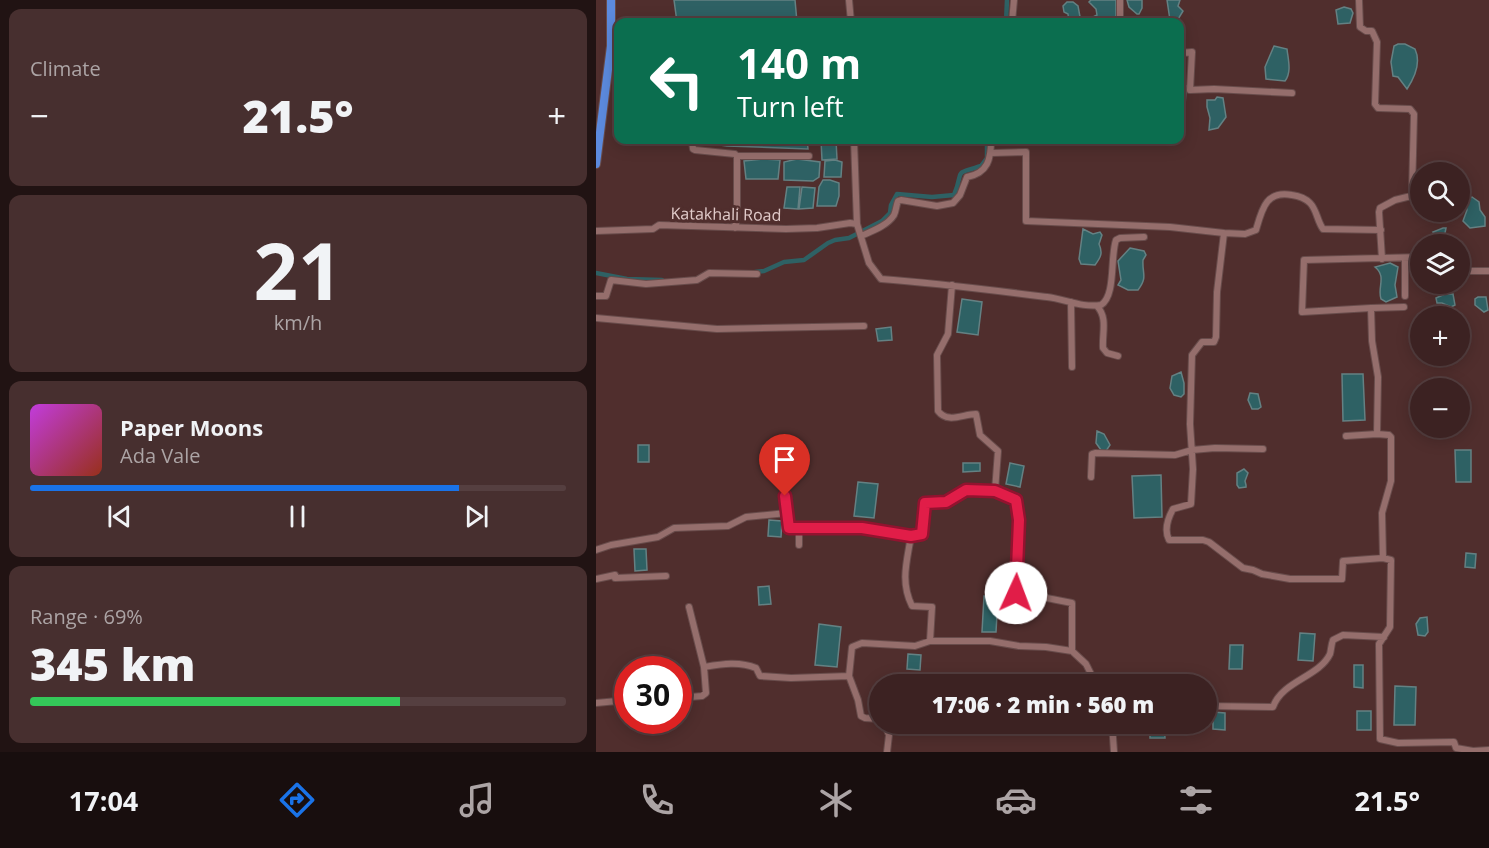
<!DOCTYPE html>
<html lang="en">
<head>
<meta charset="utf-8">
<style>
  :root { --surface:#3c2222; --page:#472f2f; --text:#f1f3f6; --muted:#aca4a5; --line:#553f40; --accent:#1a73e8 }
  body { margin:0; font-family:"Open Sans",sans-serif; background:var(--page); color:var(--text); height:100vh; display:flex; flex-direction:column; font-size:22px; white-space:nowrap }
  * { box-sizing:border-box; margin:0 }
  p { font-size:20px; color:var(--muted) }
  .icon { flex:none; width:33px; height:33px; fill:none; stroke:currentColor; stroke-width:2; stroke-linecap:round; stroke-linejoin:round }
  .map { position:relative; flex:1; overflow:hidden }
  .drawer { display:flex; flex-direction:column; gap:9px; padding:9px; background:#211313; width:596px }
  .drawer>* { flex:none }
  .hud { position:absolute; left:18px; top:18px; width:570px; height:126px; border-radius:12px; box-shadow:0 3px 15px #0003,0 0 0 2px var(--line); background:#0b6e4f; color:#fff; overflow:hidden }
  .buttons { position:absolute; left:814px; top:162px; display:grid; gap:12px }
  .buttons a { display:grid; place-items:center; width:60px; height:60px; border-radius:50%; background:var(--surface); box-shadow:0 3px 15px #0003,0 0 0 2px var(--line); font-size:30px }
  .speed { position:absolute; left:18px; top:656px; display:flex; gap:12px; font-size:30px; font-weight:700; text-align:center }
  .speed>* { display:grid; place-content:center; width:78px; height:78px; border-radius:50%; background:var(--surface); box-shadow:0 3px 15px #0003,0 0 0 2px var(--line); line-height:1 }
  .speed .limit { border:9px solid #d22; background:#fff; color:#111 }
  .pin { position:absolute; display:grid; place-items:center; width:51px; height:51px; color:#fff; margin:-62px -26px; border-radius:50% 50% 50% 0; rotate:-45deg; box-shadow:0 0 6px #0007 }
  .pin .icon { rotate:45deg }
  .me { position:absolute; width:66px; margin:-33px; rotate:2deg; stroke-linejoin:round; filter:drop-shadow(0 0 4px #0008) }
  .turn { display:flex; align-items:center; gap:21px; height:126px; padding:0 24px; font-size:27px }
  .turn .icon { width:78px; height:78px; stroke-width:2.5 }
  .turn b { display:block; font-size:42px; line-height:51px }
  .big { font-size:45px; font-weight:800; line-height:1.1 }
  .drawer .card { flex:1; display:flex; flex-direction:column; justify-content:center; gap:9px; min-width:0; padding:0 21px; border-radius:12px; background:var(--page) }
  .drawer .dial { align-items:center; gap:0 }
  .dial b { font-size:78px; line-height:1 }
  .song { display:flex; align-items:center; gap:18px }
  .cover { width:72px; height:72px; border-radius:9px; background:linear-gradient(135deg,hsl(290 70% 55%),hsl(10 70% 35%)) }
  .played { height:6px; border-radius:3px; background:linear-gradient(90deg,var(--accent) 80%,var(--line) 80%) }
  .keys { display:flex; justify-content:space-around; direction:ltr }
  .heat { display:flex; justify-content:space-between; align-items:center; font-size:33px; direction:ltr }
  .charge { height:9px; border-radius:4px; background:linear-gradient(90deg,#34c759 69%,var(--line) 0) }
  .trip { position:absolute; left:273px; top:674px; width:348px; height:60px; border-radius:30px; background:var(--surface); box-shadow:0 3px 15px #0003,0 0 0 2px var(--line); font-weight:800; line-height:60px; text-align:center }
  .tabs { display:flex; height:96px; justify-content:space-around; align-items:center; background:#180e0e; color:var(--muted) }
  .tabs .icon { width:42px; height:42px }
  .tabs .on { color:var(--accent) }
  .tabs b { font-size:27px; color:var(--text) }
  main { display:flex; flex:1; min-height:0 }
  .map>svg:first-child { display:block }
</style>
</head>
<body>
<main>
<section class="drawer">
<div class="card"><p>Climate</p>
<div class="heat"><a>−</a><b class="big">21.5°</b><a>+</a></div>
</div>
<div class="card dial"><b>21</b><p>km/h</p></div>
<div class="card">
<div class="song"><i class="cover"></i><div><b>Paper Moons</b><p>Ada Vale</p></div></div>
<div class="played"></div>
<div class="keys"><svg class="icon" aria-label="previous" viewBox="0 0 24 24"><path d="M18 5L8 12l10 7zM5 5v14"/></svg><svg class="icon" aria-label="pause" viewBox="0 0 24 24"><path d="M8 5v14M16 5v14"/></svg><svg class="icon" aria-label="next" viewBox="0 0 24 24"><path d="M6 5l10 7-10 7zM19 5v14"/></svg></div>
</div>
<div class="card"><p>Range · 69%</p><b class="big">345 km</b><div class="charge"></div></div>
</section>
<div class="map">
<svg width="894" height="752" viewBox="0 0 894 752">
  <rect width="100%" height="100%" fill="#502e2d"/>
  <path fill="#2e6164" stroke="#648183" stroke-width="1.5" d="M78 0H199L201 22H81Z
    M495 0H520V22H493V19L501 15 500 9 493 2Z
    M531 0H546V8L543 14H541L533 7Z
    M571 0H584L582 6 587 11 581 21 574 20Z
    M471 2H477L482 6 485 22H473L472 14 468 12 467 6Z
    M748 7 755 9 757 13 754 23 742 24 740 10Z
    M802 44H809L819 49C825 62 819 77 811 89L802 77 797 76 795 62 798 46Z
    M678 46 691 49C692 59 696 72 689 81L670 79 669 67Z
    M584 85 590 86 589 108 586 109 584 107Z
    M621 97 627 98 630 117 622 128 613 130 614 118 611 107V100H619Z
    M102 140H211L212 149 131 146 102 142Z
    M225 140H240L241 159 226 160Z
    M167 159 184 160 182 179H150L148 161Z
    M201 159 224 162 223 177 217 181 188 180V162Z
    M239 160 246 162 245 177H228L229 161Z
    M227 180H234L243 183V196L240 206H221L223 187Z
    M191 187H204L202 209 188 208Z
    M206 187 219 188 217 208 203 209Z
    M876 197 883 202 884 210 889 217V226L874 228 867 221 871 210 869 202Z
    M847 228H850L848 238 852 244H839L837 243 840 235 837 232Z
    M487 229 497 234 504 232 506 235 503 244C507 253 505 257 499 265L485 264 483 259Z
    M534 248 548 251 550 255 547 260C546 274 552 277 542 290H532L522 285 525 280 522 261Z
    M794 263 802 267 799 285 801 297 790 302 785 299C781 287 791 277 779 267Z
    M849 294H857L859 305 855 307 846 303H841L840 298Z
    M882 297H890L892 310 888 312 879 305V299Z
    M366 299 386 302 382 335 361 332Z
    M295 327 296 340 282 341 280 329Z
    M585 372 588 383V394L585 397 578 395 574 388 576 376Z
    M746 374H767L769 420 747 421Z
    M654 393 662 394 665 407 662 409H656L652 400Z
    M501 431 508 434 514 445 510 451 505 450 500 443Z
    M42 445H53V462H42Z
    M859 450H875V482H860Z
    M367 463H384V471L367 472Z
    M414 463 428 466 424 487 410 484Z
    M648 469 652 473 649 481 650 485V487L643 488 641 485V473Z
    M565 475 566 517 538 518 536 476Z
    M262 482 282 484 278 518 258 516Z
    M173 520 186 521 185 537 172 536Z
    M38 549H50L51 570 39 571Z
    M870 553 880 554 879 568 869 567Z
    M173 586 175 604 163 605 162 587Z
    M388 596 402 597 400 632H386Z
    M831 617 832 632 829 636 822 635 820 624 824 618Z
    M223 624 245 627 241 667 219 665Z
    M704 633 719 634 717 661 702 660Z
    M634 645H647L646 669H633Z
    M312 654 325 655 324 670 311 669Z
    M758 665H767V688L758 687Z
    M799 686 820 687 819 725H798Z
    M761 711H775V730H761Z
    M617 712 629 713V730L617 729Z
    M554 724H568L569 738H554Z"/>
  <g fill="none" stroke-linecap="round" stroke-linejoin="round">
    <path stroke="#2e6164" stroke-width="4.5" d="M410 22 411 0
      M159 272 168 271 188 262 208 260 232 243 239 240 253 238 286 221 294 213 295 205 301 194 336 197 358 195C369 169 355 175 385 166L391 158V140
      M0 273 31 279 66 280"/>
    <defs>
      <path id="minor" d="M253 0 255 22
        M524 0V22
        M763 0 764 27 770 31H776L781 42 779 104 782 108 814 109 818 114 816 193 815 196 799 200 784 208 783 212 786 259
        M416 22 418 0
        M584 53 596 52 594 90 618 89 696 93
        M96 140 97 149 99 150 139 154 141 156V215L139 228
        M258 140 261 224 273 263 285 279C340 283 395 290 451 297 469 299 486 308 505 305 520 296 514 257 520 240L524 238 548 237
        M395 153 430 152V221L574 227 628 233 621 292 620 337 618 342H606L596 355 594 424 597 469 595 504 577 509C572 518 568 530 573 540H607L613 542 647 568 657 570 666 574 694 579H746L747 561 787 558 786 513 795 481V437L793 435 781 434 782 377 776 341 775 308 808 307
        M141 156H213
        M0 231 57 229 63 225 190 229 221 228 254 223 261 224
        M628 233 649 234 660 230C666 209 670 190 696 195 703 196 709 198 714 203 721 210 721 221 727 229L785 230
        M265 236C276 231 291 226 298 215 300 211 300 206 302 201L305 200 341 206 357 203 364 195 371 177C392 173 395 159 395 140
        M864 271H894
        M356 285 352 334 341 355 342 411C352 424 367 414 380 414L384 435 402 451 399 491
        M0 296H10L15 280 50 284 101 280 113 273 161 274
        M809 296V258
        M475 302 476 367
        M501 306C512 318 506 333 507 348L511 353 522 356
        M775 308 706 312 708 260 825 257
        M0 318 121 329 268 326
        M750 436 781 434
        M186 461 192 527 195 529 266 528 315 536 324 535 327 532 329 503 350 502 370 491H399L419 498 423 520 420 592 476 603V651
        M495 477 496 454 499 453 579 455 596 450 619 448 667 449
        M203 529V545
        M315 536C311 561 304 582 316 606L336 607 334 641
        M0 550 15 545 62 537 78 528 132 526 150 517 191 513
        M787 558 795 560 794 627 783 644 784 739 802 743 858 742 860 748 877 751 894 750
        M0 579 19 575V578L70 576
        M108 667C126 664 143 661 160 668L164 676 195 678 253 676
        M82 698 106 696 110 693 108 667 93 607
        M0 703 32 700
        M610 706 677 707C686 681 723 677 734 654 735 651 735 645 737 640L747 635 788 637
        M284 719 269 718 265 716 262 700 253 676 256 647 266 643 319 646 334 641H394L423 646 450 647 476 651 490 664 500 684
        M288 723 293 735 291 752
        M516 723 518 752"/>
      <path id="highway" d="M0 164 15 46V0"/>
    </defs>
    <use href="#minor" stroke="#684c4b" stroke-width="8"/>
    <use href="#highway" stroke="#684c4b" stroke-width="10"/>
    <use href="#minor" stroke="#956e6c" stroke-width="6"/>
    <use href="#highway" stroke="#5c8ade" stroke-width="8"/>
  </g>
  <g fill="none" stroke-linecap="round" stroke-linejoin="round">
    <defs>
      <path id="route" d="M189 496 193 528H266L315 536 326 534 329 503 350 502 370 490 399 491 420 500 423 520 420 593"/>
    </defs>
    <use href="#route" stroke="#92132f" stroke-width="15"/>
    <use href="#route" stroke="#e11d48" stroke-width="10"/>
  </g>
  <g text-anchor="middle" stroke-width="6" stroke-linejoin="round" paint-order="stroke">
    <g font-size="16" fill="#e1cbca" stroke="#502e2d">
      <text transform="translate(130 214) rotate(1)" y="6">Katakhali Road</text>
    </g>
  </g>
</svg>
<div class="buttons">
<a><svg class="icon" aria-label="search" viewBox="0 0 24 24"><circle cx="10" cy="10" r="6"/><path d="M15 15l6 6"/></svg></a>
<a><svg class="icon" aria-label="layers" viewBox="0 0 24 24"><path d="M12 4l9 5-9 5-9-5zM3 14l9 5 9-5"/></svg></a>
<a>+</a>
<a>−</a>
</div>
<div class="speed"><div class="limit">30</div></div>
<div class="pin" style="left:189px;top:496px;background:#d93025"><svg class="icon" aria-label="arrive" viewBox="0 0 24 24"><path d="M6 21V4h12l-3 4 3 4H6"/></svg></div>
<svg class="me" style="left:420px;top:593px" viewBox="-20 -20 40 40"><circle r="19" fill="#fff"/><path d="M0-13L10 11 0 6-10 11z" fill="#e11d48"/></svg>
<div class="trip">17:06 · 2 min · 560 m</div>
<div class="hud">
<div class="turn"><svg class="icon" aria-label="left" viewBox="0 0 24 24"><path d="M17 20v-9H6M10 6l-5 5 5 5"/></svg><div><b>140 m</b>Turn left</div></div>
</div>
</div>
</main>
<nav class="tabs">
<b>17:04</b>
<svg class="icon on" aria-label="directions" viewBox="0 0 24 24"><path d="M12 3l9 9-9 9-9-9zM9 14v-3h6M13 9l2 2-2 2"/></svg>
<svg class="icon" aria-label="music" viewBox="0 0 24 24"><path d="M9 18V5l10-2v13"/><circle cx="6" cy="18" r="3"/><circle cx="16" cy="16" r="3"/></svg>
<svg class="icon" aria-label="phone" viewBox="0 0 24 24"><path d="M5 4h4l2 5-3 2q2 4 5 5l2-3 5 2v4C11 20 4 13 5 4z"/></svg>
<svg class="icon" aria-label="climate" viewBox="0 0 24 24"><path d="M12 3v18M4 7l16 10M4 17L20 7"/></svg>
<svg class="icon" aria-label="car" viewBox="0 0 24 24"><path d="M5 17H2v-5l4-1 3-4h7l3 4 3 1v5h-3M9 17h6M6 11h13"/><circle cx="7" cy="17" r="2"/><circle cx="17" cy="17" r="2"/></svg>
<svg class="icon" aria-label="filters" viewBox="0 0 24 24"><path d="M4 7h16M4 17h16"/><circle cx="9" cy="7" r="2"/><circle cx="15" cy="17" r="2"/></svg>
<b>21.5°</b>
</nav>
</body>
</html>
